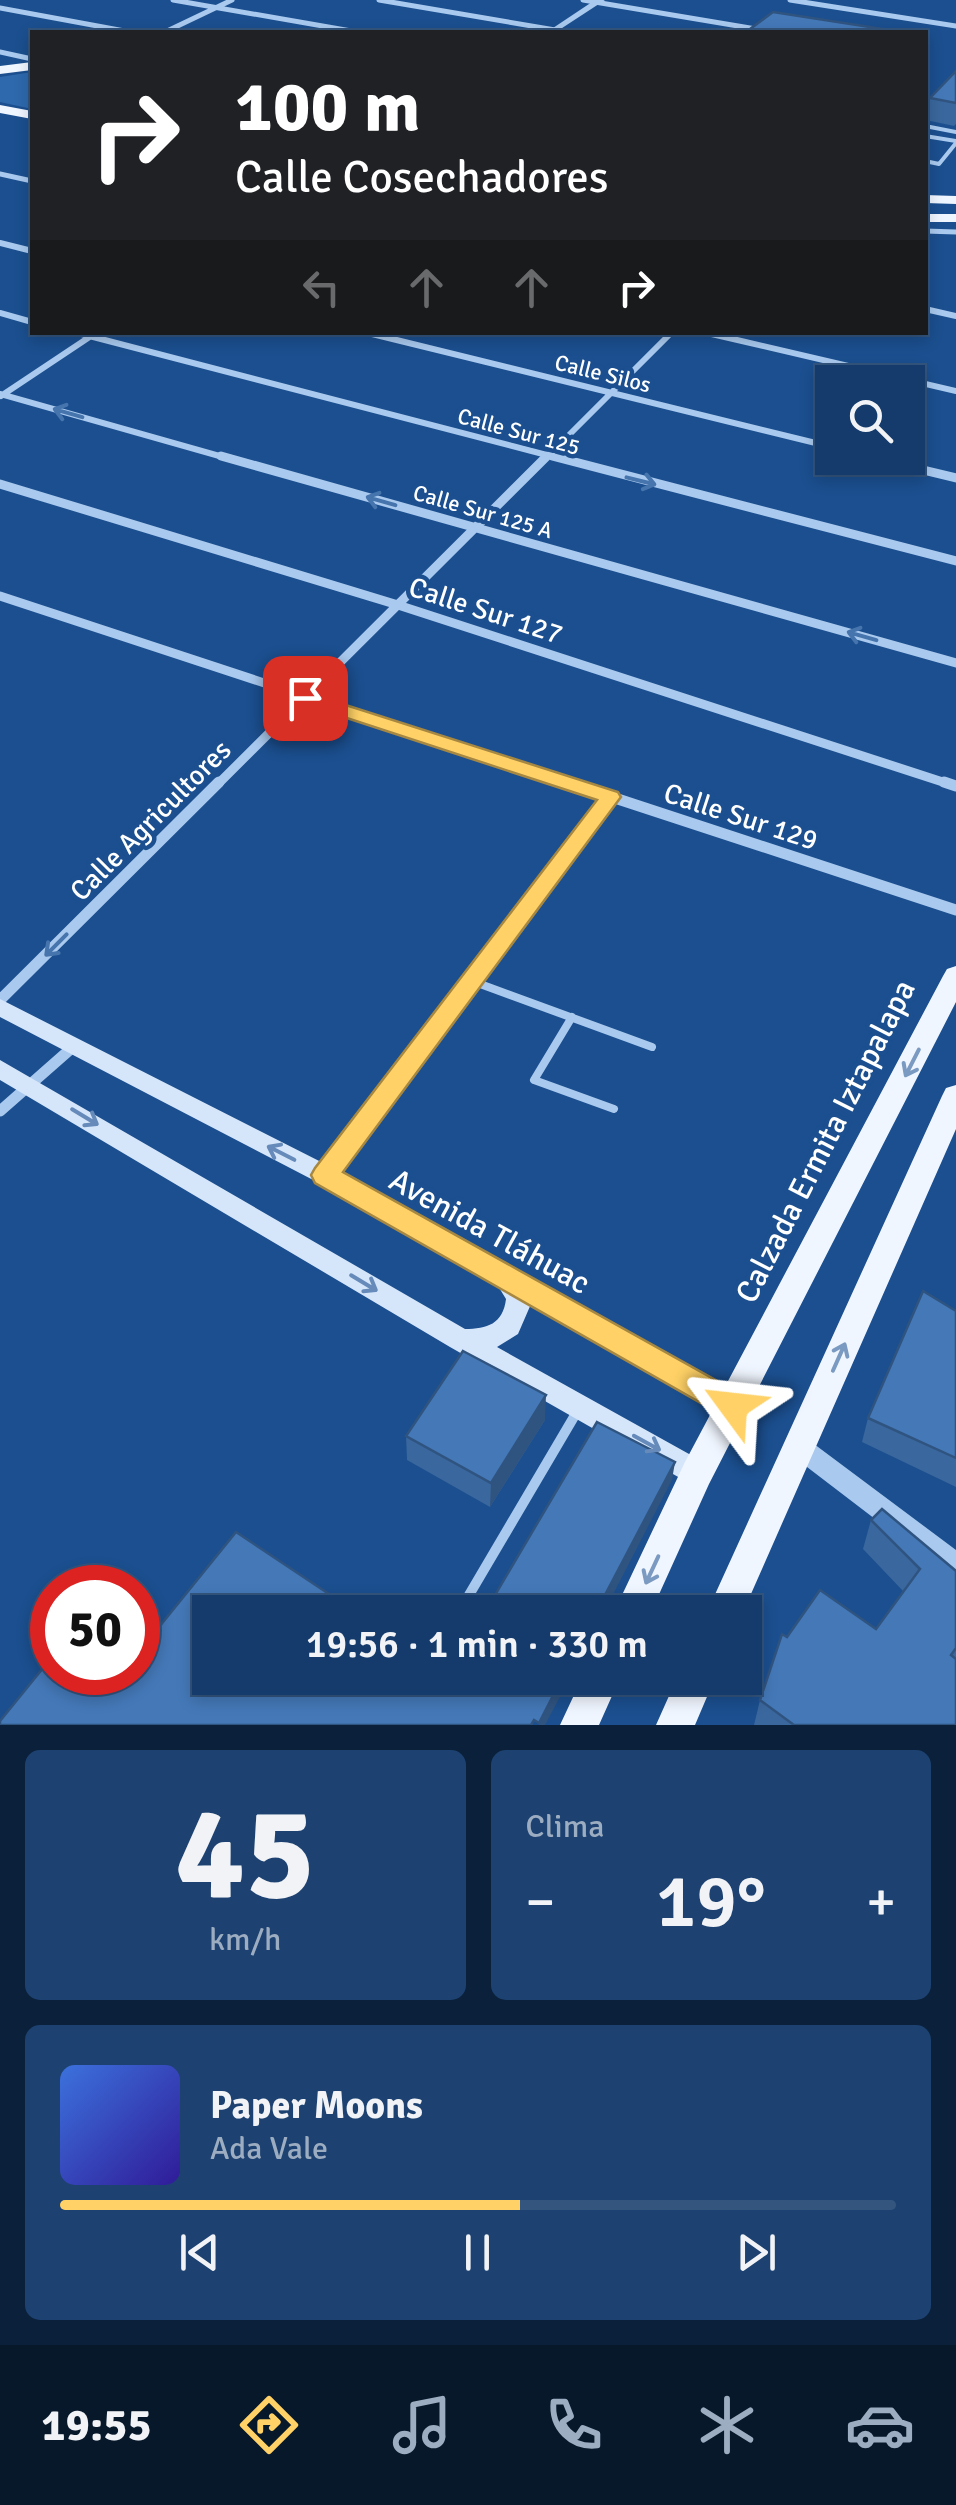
<!DOCTYPE html>
<html lang="es">
<head>
<meta charset="utf-8">
<style>
  :root { --surface:#143b6b; --page:#1d4271; --text:#f1f3f6; --muted:#9dadc1; --line:#33557e; --accent:#ffd166 }
  body { margin:0; font-family:Signika,sans-serif; background:var(--page); color:var(--text); height:100vh; display:flex; flex-direction:column; font-size:38px; white-space:nowrap }
  * { box-sizing:border-box; margin:0 }
  p { font-size:32px; color:var(--muted) }
  .icon { flex:none; width:55px; height:55px; fill:none; stroke:currentColor; stroke-width:2; stroke-linecap:round; stroke-linejoin:round }
  .map { position:relative; height:1725px; overflow:hidden }
  .details { display:flex; flex-direction:column; gap:25px; padding:25px; background:#0b203b; flex:1 }
  .details>* { flex:none }
  .guide { position:absolute; left:30px; top:30px; width:898px; height:305px; border-radius:0px; box-shadow:0 5px 15px #0003,0 0 0 2px var(--line); background:#202124; color:#fff; overflow:hidden }
  .controls { position:absolute; left:815px; top:365px; display:grid; gap:20px }
  .controls a { display:grid; place-items:center; width:110px; height:110px; border-radius:0px; background:var(--surface); box-shadow:0 5px 15px #0003,0 0 0 2px var(--line); font-size:50px }
  .speed { position:absolute; left:30px; top:1565px; display:flex; gap:20px; font-size:50px; font-weight:700; text-align:center }
  .speed>* { display:grid; place-content:center; width:130px; height:130px; border-radius:50%; background:var(--surface); box-shadow:0 5px 15px #0003,0 0 0 2px var(--line); line-height:1 }
  .speed .limit { border:15px solid #d22; background:#fff; color:#111 }
  .pin { position:absolute; display:grid; place-items:center; width:85px; height:85px; color:#fff; margin:-42px; border-radius:20px; box-shadow:0 5px 15px #0006 }
  .me { position:absolute; width:110px; margin:-55px; rotate:300deg; stroke-linejoin:round; filter:drop-shadow(0 0 8px #0008) }
  .turn { display:flex; align-items:center; gap:35px; height:210px; padding:0 40px; font-size:45px }
  .turn .icon { width:130px; height:130px; stroke-width:2.5 }
  .turn b { display:block; font-size:70px; line-height:85px }
  .lanes { display:flex; align-items:center; height:95px; padding:0 40px; background:#0003; justify-content:center; gap:50px; direction:ltr }
  .lanes .off { opacity:.35 }
  .big { font-size:75px; font-weight:600; line-height:1.1 }
  .details .tile { flex:1; display:flex; flex-direction:column; justify-content:center; gap:15px; min-width:0; padding:0 35px; border-radius:15px; background:var(--page) }
  .details .dial { align-items:center; gap:0 }
  .dial b { font-size:130px; line-height:1 }
  .song { display:flex; align-items:center; gap:30px }
  .cover { width:120px; height:120px; border-radius:15px; background:linear-gradient(135deg,hsl(220 70% 55%),hsl(250 70% 35%)) }
  .played { height:10px; border-radius:5px; background:linear-gradient(90deg,var(--accent) 55%,var(--line) 55%) }
  .keys { display:flex; justify-content:space-around; direction:ltr }
  .heat { display:flex; justify-content:space-between; align-items:center; font-size:55px; direction:ltr }
  .details .tiles { flex:1; display:grid; gap:25px; grid-template-columns:1fr 1fr }
  .tile:last-child { grid-column:span 2 }
  .trip { position:absolute; left:192px; top:1595px; width:570px; height:100px; border-radius:0px; background:var(--surface); box-shadow:0 5px 15px #0003,0 0 0 2px var(--line); font-weight:600; line-height:100px; text-align:center }
  .tabs { display:flex; height:160px; justify-content:space-around; align-items:center; background:#08182b; color:var(--muted) }
  .tabs .icon { width:70px; height:70px }
  .tabs .current { color:var(--accent) }
  .tabs b { font-size:45px; color:var(--text) }
  .map>svg:first-child { display:block }
</style>
</head>
<body>
<div class="map">
<svg width="956" height="1725" viewBox="0 0 956 1725">
  <rect width="100%" height="100%" fill="#1b4f8f"/>
  <path fill="#2e69ad" d="M32 72V109L0 102V77Z"/>
  <g fill="none" stroke-linecap="round" stroke-linejoin="round">
    <path stroke="#a9c9ee" stroke-width="4" d="M925 126 956 132
      M925 136 956 141
      M925 161 939 164 956 143"/>
    <path stroke="#a9c9ee" stroke-width="5" d="M925 231 956 232"/>
    <path stroke="#a9c9ee" stroke-width="8" d="M472 981 652 1047
      M572 1017 534 1080 614 1109"/>
    <path stroke="#a9c9ee" stroke-width="10" d="M459 1612 578 1410"/>
    <path stroke="#a9c9ee" stroke-width="5" d="M173 0 357 32
      M379 0 567 32
      M583 0 756 29
      M790 0 956 26
      M0 8 130 32
      M165 32 232 0
      M0 52 32 59
      M0 174 32 181"/>
    <path stroke="#a9c9ee" stroke-width="6" d="M0 243 32 251
      M925 309 956 316
      M0 313 32 322
      M74 332 562 459
      M364 332 832 447
      M703 332 956 391
      M0 394 230 459
      M1 396 91 336
      M545 459 672 332"/>
    <path stroke="#a9c9ee" stroke-width="9" d="M221 456 956 663
      M552 456 956 561
      M873 458 956 478
      M0 484 398 605 952 785
      M0 596 574 785
      M217 785 547 456"/>
    <path stroke="#a9c9ee" stroke-width="11" d="M566 782 956 910
      M944 782 956 786
      M0 1000 219 782
      M0 1111 74 1046
      M325 1175 611 797"/>
    <path fill="#a9c9ee" fill-rule="evenodd" d="M595 0H605L556 32H547Z
      M798 1435 806 1438 956 1550V1577L947 1574 790 1454 786 1446 790 1438Z"/>
    <path fill="#d6e6fa" fill-rule="evenodd" d="M0 999 333 1168 742 1398 746 1406 742 1414 733 1418 724 1414 531 1304 518 1334 497 1347 707 1464 711 1473 707 1482 697 1486 687 1482 450 1347 0 1080V1060L465 1329C487 1329 503 1324 506 1299L498 1286 317 1182 0 1017Z"/>
    <path fill="#f0f6ff" fill-rule="evenodd" d="M32 62V70L0 74V66Z
      M0 105 32 111V119L0 113Z
      M925 195 956 196V204L925 203Z
      M925 214H956V222H925Z
      M956 966V1002L709 1484 651 1612H614L685 1462 943 976 947 969Z
      M956 1085V1129L743 1612H707L942 1096 946 1088Z
      M582 1678H620L599 1725H560Z
      M677 1678H715L695 1725H656Z"/>
  </g>
  <path fill="#3a679d" d="M956 71V124L954 126 926 120 930 98Z
    M956 1311V1487L862 1442 868 1418Z
    M545 1420 490 1507 407 1460 406 1436Z
    M871 1520 956 1571V1725H754L760 1700 876 1629 903 1591 863 1549Z"/>
  <path fill="#305480" d="M546 1395 545 1420 490 1507 491 1483Z
    M675 1462 672 1480 604 1612H596Z
    M562 1678H570L545 1725H539Z"/>
  <path fill="#4478b7" stroke="#305480" stroke-width="2.5" d="M773 12 902 32H746Z
    M956 71V103L930 98Z
    M923 1291 956 1311V1458L868 1418Z
    M463 1351 546 1395 491 1483 406 1436Z
    M597 1422 675 1462 596 1612H485Z
    M882 1509 956 1571V1648L951 1655 956 1659V1725H794L760 1700 782 1634 787 1637 820 1590 876 1629 920 1569 871 1520Z
    M236 1532 356 1612H210V1678H562L539 1723 534 1720 531 1725H0V1721L52 1657V1672H100L113 1684 122 1672H138V1653Z"/>
  <defs><path id="oneway-shaft" d="M-6 0H5M1.5-3L5.5 0L1.5 3" fill="none" stroke-width="1.6" stroke-linecap="round" stroke-linejoin="round" transform="scale(2.5)"/></defs>
  <g stroke="#4674ac">
    <use href="#oneway-shaft" transform="translate(68 413) rotate(-164)"/>
    <use href="#oneway-shaft" transform="translate(641 481) rotate(14)"/>
    <use href="#oneway-shaft" transform="translate(381 501) rotate(-164)"/>
    <use href="#oneway-shaft" transform="translate(862 636) rotate(-164)"/>
    <use href="#oneway-shaft" transform="translate(56 945) rotate(135)"/>
  </g>
  <g stroke="#7b9ac1">
    <use href="#oneway-shaft" transform="translate(912 1063) rotate(117)"/>
    <use href="#oneway-shaft" transform="translate(839 1357) rotate(-66)"/>
    <use href="#oneway-shaft" transform="translate(652 1570) rotate(115)"/>
  </g>
  <g stroke="#668bba">
    <use href="#oneway-shaft" transform="translate(85 1117) rotate(31)"/>
    <use href="#oneway-shaft" transform="translate(281 1153) rotate(-153)"/>
    <use href="#oneway-shaft" transform="translate(364 1283) rotate(31)"/>
    <use href="#oneway-shaft" transform="translate(647 1443) rotate(29)"/>
  </g>
  <path fill="#ffd166" stroke="#a68842" stroke-width="2.5" d="M305 692 618 792 621 797 343 1172 744 1396 748 1406 744 1415 733 1419 722 1415 315 1183 311 1175 315 1168 597 800 298 702V693Z"/>
  <g text-anchor="middle" stroke-width="9" stroke-linejoin="round" paint-order="stroke">
    <g font-size="22" fill="#fff" stroke="#1b4f8f">
      <text transform="translate(603 373) rotate(14)" y="8">Calle Silos</text>
      <text transform="translate(519 431) rotate(15)" y="8">Calle Sur 125</text>
      <text transform="translate(483 511) rotate(16)" y="8">Calle Sur 125 A</text>
    </g>
    <g font-size="28" fill="#fff" stroke="#1b4f8f">
      <text transform="translate(486 610) rotate(18)" y="10">Calle Sur 127</text>
      <text transform="translate(741 816) rotate(18)" y="10">Calle Sur 129</text>
      <text transform="translate(150 820) rotate(-45)" y="10">Calle Agricultores</text>
    </g>
    <g font-size="32" fill="#fff" stroke="#1b4f8f">
      <text transform="translate(825 1141) rotate(-63)" y="11">Calzada Ermita Iztapalapa</text>
      <text transform="translate(490 1231) rotate(29)" y="11">Avenida Tláhuac</text>
    </g>
  </g>
</svg>
<div class="controls">
<a><svg class="icon" aria-label="search" viewBox="0 0 24 24"><circle cx="10" cy="10" r="6"/><path d="M15 15l6 6"/></svg></a>
</div>
<div class="speed"><div class="limit">50</div></div>
<div class="pin" style="left:305px;top:698px;background:#d93025"><svg class="icon" aria-label="arrive" viewBox="0 0 24 24"><path d="M6 21V4h12l-3 4 3 4H6"/></svg></div>
<svg class="me" style="left:733px;top:1406px" viewBox="-20 -20 40 40"><path d="M0-17L14 15 0 8-14 15z" fill="#ffd166" stroke="#fff" stroke-width="4"/></svg>
<div class="trip">19:56 · 1 min · 330 m</div>
<div class="guide">
<div class="turn"><svg class="icon" aria-label="right" viewBox="0 0 24 24"><path d="M7 20v-9h11M14 6l5 5-5 5"/></svg><div><b>100 m</b>Calle Cosechadores</div></div>
<div class="lanes"><svg class="icon off" aria-label="left" viewBox="0 0 24 24"><path d="M17 20v-9H6M10 6l-5 5 5 5"/></svg><svg class="icon off" aria-label="ahead" viewBox="0 0 24 24"><path d="M12 20V5M6 11l6-6 6 6"/></svg><svg class="icon off" aria-label="ahead" viewBox="0 0 24 24"><path d="M12 20V5M6 11l6-6 6 6"/></svg><svg class="icon" aria-label="right" viewBox="0 0 24 24"><path d="M7 20v-9h11M14 6l5 5-5 5"/></svg></div>
</div>
</div>
<section class="details">
<div class="tiles">
<div class="tile dial"><b>45</b><p>km/h</p></div>
<div class="tile"><p>Clima</p>
<div class="heat"><a>−</a><b class="big">19°</b><a>+</a></div>
</div>
<div class="tile">
<div class="song"><i class="cover"></i><div><b>Paper Moons</b><p>Ada Vale</p></div></div>
<div class="played"></div>
<div class="keys"><svg class="icon" aria-label="previous" viewBox="0 0 24 24"><path d="M18 5L8 12l10 7zM5 5v14"/></svg><svg class="icon" aria-label="pause" viewBox="0 0 24 24"><path d="M8 5v14M16 5v14"/></svg><svg class="icon" aria-label="next" viewBox="0 0 24 24"><path d="M6 5l10 7-10 7zM19 5v14"/></svg></div>
</div>
</div>
</section>
<nav class="tabs">
<b>19:55</b>
<svg class="icon current" aria-label="directions" viewBox="0 0 24 24"><path d="M12 3l9 9-9 9-9-9zM9 14v-3h6M13 9l2 2-2 2"/></svg>
<svg class="icon" aria-label="music" viewBox="0 0 24 24"><path d="M9 18V5l10-2v13"/><circle cx="6" cy="18" r="3"/><circle cx="16" cy="16" r="3"/></svg>
<svg class="icon" aria-label="phone" viewBox="0 0 24 24"><path d="M5 4h4l2 5-3 2q2 4 5 5l2-3 5 2v4C11 20 4 13 5 4z"/></svg>
<svg class="icon" aria-label="climate" viewBox="0 0 24 24"><path d="M12 3v18M4 7l16 10M4 17L20 7"/></svg>
<svg class="icon" aria-label="car" viewBox="0 0 24 24"><path d="M5 17H2v-5l4-1 3-4h7l3 4 3 1v5h-3M9 17h6M6 11h13"/><circle cx="7" cy="17" r="2"/><circle cx="17" cy="17" r="2"/></svg>
</nav>
</body>
</html>
